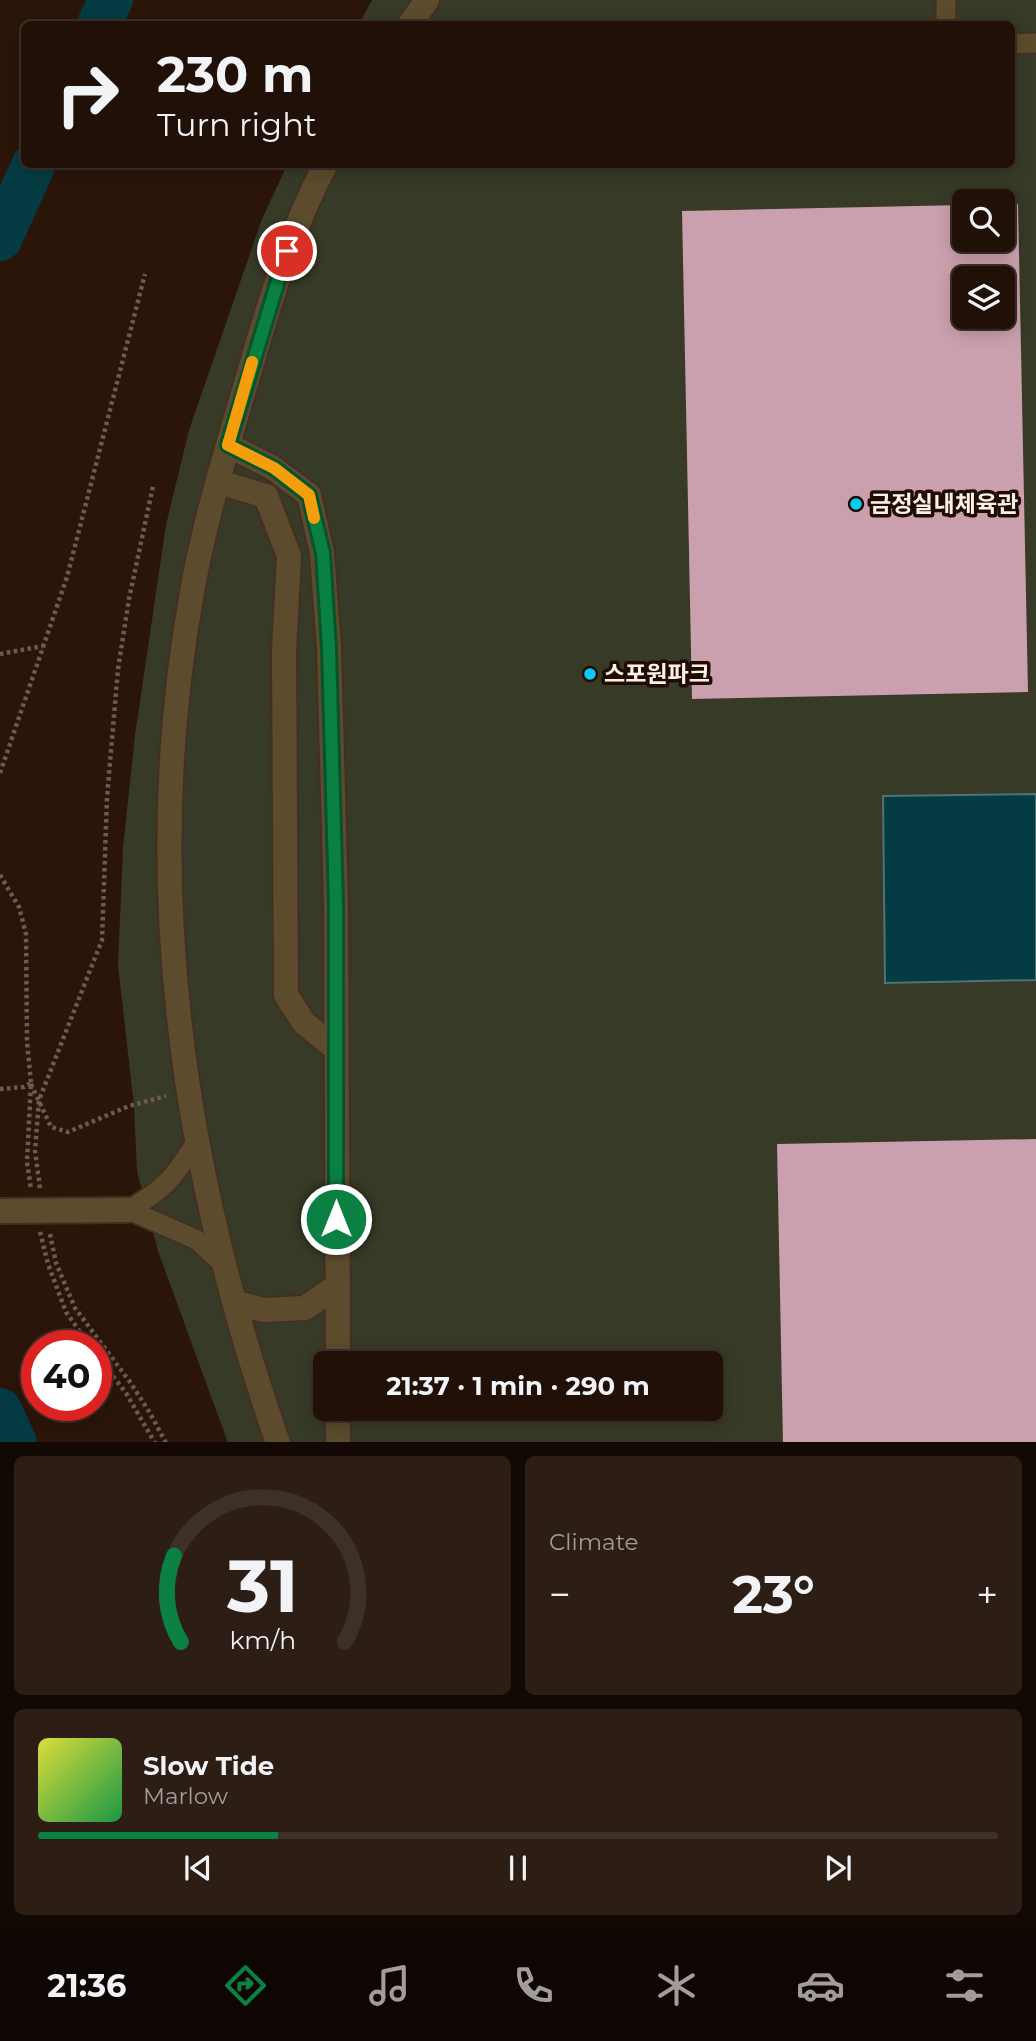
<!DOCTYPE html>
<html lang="en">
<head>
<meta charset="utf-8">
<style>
  :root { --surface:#201007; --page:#2d1e15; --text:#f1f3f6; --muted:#a29d9b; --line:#3d3028; --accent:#0b8043 }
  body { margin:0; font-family:Montserrat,"Noto Sans KR",sans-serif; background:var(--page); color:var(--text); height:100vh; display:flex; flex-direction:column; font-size:26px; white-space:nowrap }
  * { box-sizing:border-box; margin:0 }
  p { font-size:23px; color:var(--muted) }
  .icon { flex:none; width:38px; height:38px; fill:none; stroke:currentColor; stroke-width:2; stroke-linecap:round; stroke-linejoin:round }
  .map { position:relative; height:1442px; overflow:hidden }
  .drawer { display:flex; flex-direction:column; gap:14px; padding:14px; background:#120904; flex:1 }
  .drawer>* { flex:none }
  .banner { position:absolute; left:21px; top:21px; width:994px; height:147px; border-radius:10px; box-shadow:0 4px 18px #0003,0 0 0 2px var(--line); background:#201007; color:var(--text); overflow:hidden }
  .controls { position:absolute; left:952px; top:189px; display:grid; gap:14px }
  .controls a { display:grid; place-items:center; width:63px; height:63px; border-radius:10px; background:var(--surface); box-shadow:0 4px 18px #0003,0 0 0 2px var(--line); font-size:35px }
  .speed { position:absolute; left:21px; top:1330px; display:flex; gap:14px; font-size:35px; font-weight:700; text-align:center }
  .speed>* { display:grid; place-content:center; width:91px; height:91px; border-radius:50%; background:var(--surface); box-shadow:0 4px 18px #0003,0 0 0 2px var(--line); line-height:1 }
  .speed .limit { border:10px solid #d22; background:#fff; color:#111 }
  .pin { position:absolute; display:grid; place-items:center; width:60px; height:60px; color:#fff; margin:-30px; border:4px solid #fff; border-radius:50%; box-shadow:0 2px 7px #0007 }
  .me { position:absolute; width:77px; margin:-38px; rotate:0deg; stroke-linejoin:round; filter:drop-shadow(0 0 5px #0008) }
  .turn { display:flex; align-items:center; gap:24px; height:147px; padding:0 21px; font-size:32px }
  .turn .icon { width:91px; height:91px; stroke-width:2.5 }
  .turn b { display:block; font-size:49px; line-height:60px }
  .big { font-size:52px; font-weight:700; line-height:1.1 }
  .drawer .card { flex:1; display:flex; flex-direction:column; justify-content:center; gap:10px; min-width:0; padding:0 24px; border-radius:10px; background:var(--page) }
  .drawer .dial { align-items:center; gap:0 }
  .dial svg { height:182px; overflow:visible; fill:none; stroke:var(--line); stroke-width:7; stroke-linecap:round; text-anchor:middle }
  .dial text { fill:var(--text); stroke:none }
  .song { display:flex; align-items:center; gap:21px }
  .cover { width:84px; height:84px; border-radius:10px; background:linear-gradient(135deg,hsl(60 70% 55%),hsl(140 70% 35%)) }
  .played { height:7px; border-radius:4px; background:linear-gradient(90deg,var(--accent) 25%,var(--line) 25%) }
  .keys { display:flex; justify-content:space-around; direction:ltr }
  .heat { display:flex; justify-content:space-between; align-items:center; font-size:38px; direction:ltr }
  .drawer .tiles { flex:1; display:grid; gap:14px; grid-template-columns:1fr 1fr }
  .card:last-child { grid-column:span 2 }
  .trip { position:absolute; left:313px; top:1351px; width:410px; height:70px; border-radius:10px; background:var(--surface); box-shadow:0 4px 18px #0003,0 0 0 2px var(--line); font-weight:700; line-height:70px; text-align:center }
  .tab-bar { display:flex; height:112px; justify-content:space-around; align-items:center; background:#0d0603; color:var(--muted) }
  .tab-bar .icon { width:49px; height:49px }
  .tab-bar .selected { color:var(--accent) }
  .tab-bar b { font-size:32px; color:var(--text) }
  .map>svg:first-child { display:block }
</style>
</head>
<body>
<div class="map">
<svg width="1036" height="1443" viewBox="0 0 1036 1443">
  <rect width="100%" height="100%" fill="#2b1509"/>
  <path fill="#363a26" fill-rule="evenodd" d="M372 0H1036V1442L228 1443 158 1251 137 1171 134 1106 118 965 123 848 135 735 166 525 189 430 262 219 287 165 1012 164V24H359ZM964 201H1003V240H964ZM964 278H1003V317H964ZM326 1363H710V1409H326Z"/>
  <path fill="#053c43" stroke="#4f7275" stroke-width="2" d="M1036 794V980L885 983 883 796Z"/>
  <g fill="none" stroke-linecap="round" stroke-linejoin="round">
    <path stroke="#053c43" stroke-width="44" d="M99 24 111 0
      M0 239 34 164
      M0 1410 15 1443"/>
  </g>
  <path fill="#cba0ae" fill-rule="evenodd" d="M1018 204 1028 692 692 699 682 211 964 205V240H1003V205ZM964 278H1003V317H964Z
    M1036 1139V1443H783L777 1144Z"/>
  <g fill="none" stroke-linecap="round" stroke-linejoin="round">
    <defs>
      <path id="minor" d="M946 0V24
        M1012 44 1036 43
        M196 1142C174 1178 165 1188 129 1210L197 1240 225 1266"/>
      <path id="tertiary" d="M410 24 427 0
        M228 445 273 468 309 495 322 553 329 648 336 905 338 1363
        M219 482 266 496 289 556 284 651 286 995 304 1023 336 1049
        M234 1302 263 1310 305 1308 337 1286
        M338 1409V1443
        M278 1443C183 1170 140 885 191 598 202 532 222 465 241 400 265 320 286 238 326 164"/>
    </defs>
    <use href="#minor" stroke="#442f24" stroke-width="23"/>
    <use href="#tertiary" stroke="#442f24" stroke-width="28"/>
    <path stroke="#6d5a50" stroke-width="4.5" stroke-dasharray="3.5 3.5" stroke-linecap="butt" d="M0 654 43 646
      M0 773 67 577 145 274
      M0 875 19 907 26 934 27 1041 31 1083 27 1162 31 1189
      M31 1084 51 1127 68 1132 129 1106 166 1096
      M0 1089 24 1087 31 1083
      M40 1188 35 1151 39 1100 102 940 107 798 118 669 129 599 153 486
      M40 1232 48 1264 66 1312 90 1346
      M50 1234 56 1263 75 1308 130 1382 150 1413 166 1443
      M96 1354 126 1393 155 1443"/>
    <use href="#minor" stroke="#5c4c2d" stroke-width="19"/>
    <use href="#tertiary" stroke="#5c4c2d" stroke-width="24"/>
    <defs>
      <path id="tertiary-bridge" d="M0 1211 129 1210"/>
    </defs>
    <use href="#tertiary-bridge" stroke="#442f24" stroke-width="28" stroke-linecap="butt"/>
    <use href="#tertiary-bridge" stroke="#5c4c2d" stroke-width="24"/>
  </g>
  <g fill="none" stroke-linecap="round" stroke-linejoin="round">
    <defs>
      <path id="route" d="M287 251 228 445 274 468 309 495 323 553 329 648 336 905V1219"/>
    </defs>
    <use href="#route" stroke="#07532c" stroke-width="18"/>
    <use href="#route" stroke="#0b8043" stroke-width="12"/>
    <path stroke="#f59e0b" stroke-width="12" d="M252 362 228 445 274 468 309 495 314 518"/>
  </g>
  <g fill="#0acafa" stroke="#210c02" stroke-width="2.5">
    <circle cx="856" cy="504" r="7"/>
    <circle cx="590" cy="674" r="7"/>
  </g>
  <g text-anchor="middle" stroke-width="7" stroke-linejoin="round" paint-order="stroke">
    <g font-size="23" font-weight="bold" fill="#fdf0ea" stroke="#210c02" text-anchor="start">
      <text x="870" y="512">금정실내체육관</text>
      <text x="604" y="682">스포원파크</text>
    </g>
  </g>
</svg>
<div class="controls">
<a><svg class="icon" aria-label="search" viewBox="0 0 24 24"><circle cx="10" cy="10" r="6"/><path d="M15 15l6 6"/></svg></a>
<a><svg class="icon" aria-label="layers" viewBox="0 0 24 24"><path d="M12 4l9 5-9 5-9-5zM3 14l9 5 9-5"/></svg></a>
</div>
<div class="speed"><div class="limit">40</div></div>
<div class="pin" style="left:287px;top:251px;background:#d93025"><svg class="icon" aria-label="arrive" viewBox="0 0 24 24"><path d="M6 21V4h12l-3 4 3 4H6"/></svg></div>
<svg class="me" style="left:336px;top:1219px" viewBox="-20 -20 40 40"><circle r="17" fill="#0b8043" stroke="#fff" stroke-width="3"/><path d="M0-11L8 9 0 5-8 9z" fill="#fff"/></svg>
<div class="trip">21:37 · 1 min · 290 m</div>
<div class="banner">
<div class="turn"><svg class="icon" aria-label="right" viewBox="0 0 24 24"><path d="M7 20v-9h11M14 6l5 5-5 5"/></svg><div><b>230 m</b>Turn right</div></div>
</div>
</div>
<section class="drawer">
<div class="tiles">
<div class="card dial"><svg viewBox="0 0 100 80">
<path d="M14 69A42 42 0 1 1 86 69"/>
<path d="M14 69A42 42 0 0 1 11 31" stroke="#0b8043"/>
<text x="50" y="56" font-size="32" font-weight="700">31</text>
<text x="50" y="72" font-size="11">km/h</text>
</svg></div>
<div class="card"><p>Climate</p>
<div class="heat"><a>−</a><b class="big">23°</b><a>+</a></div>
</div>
<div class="card">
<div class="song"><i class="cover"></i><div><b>Slow Tide</b><p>Marlow</p></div></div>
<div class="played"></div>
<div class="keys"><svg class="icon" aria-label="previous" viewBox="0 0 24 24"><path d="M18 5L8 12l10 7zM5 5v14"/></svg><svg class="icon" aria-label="pause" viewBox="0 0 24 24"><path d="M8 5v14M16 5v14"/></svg><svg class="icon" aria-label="next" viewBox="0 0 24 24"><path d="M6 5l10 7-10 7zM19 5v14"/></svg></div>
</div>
</div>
</section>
<nav class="tab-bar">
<b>21:36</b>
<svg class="icon selected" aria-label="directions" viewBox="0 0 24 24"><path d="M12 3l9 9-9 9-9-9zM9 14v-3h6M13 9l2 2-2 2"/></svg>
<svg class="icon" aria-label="music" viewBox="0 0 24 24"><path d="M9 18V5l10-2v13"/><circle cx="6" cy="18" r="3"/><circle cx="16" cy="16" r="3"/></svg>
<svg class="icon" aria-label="phone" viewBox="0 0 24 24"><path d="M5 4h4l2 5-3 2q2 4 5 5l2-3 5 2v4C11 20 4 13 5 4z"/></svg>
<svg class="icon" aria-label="climate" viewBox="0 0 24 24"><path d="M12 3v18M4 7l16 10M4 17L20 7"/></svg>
<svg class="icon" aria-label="car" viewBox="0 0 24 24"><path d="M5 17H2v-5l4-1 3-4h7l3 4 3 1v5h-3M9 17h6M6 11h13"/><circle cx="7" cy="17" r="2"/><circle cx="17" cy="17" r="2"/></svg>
<svg class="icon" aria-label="filters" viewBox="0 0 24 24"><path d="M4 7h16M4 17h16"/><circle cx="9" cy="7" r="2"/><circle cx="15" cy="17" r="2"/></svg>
</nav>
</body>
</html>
